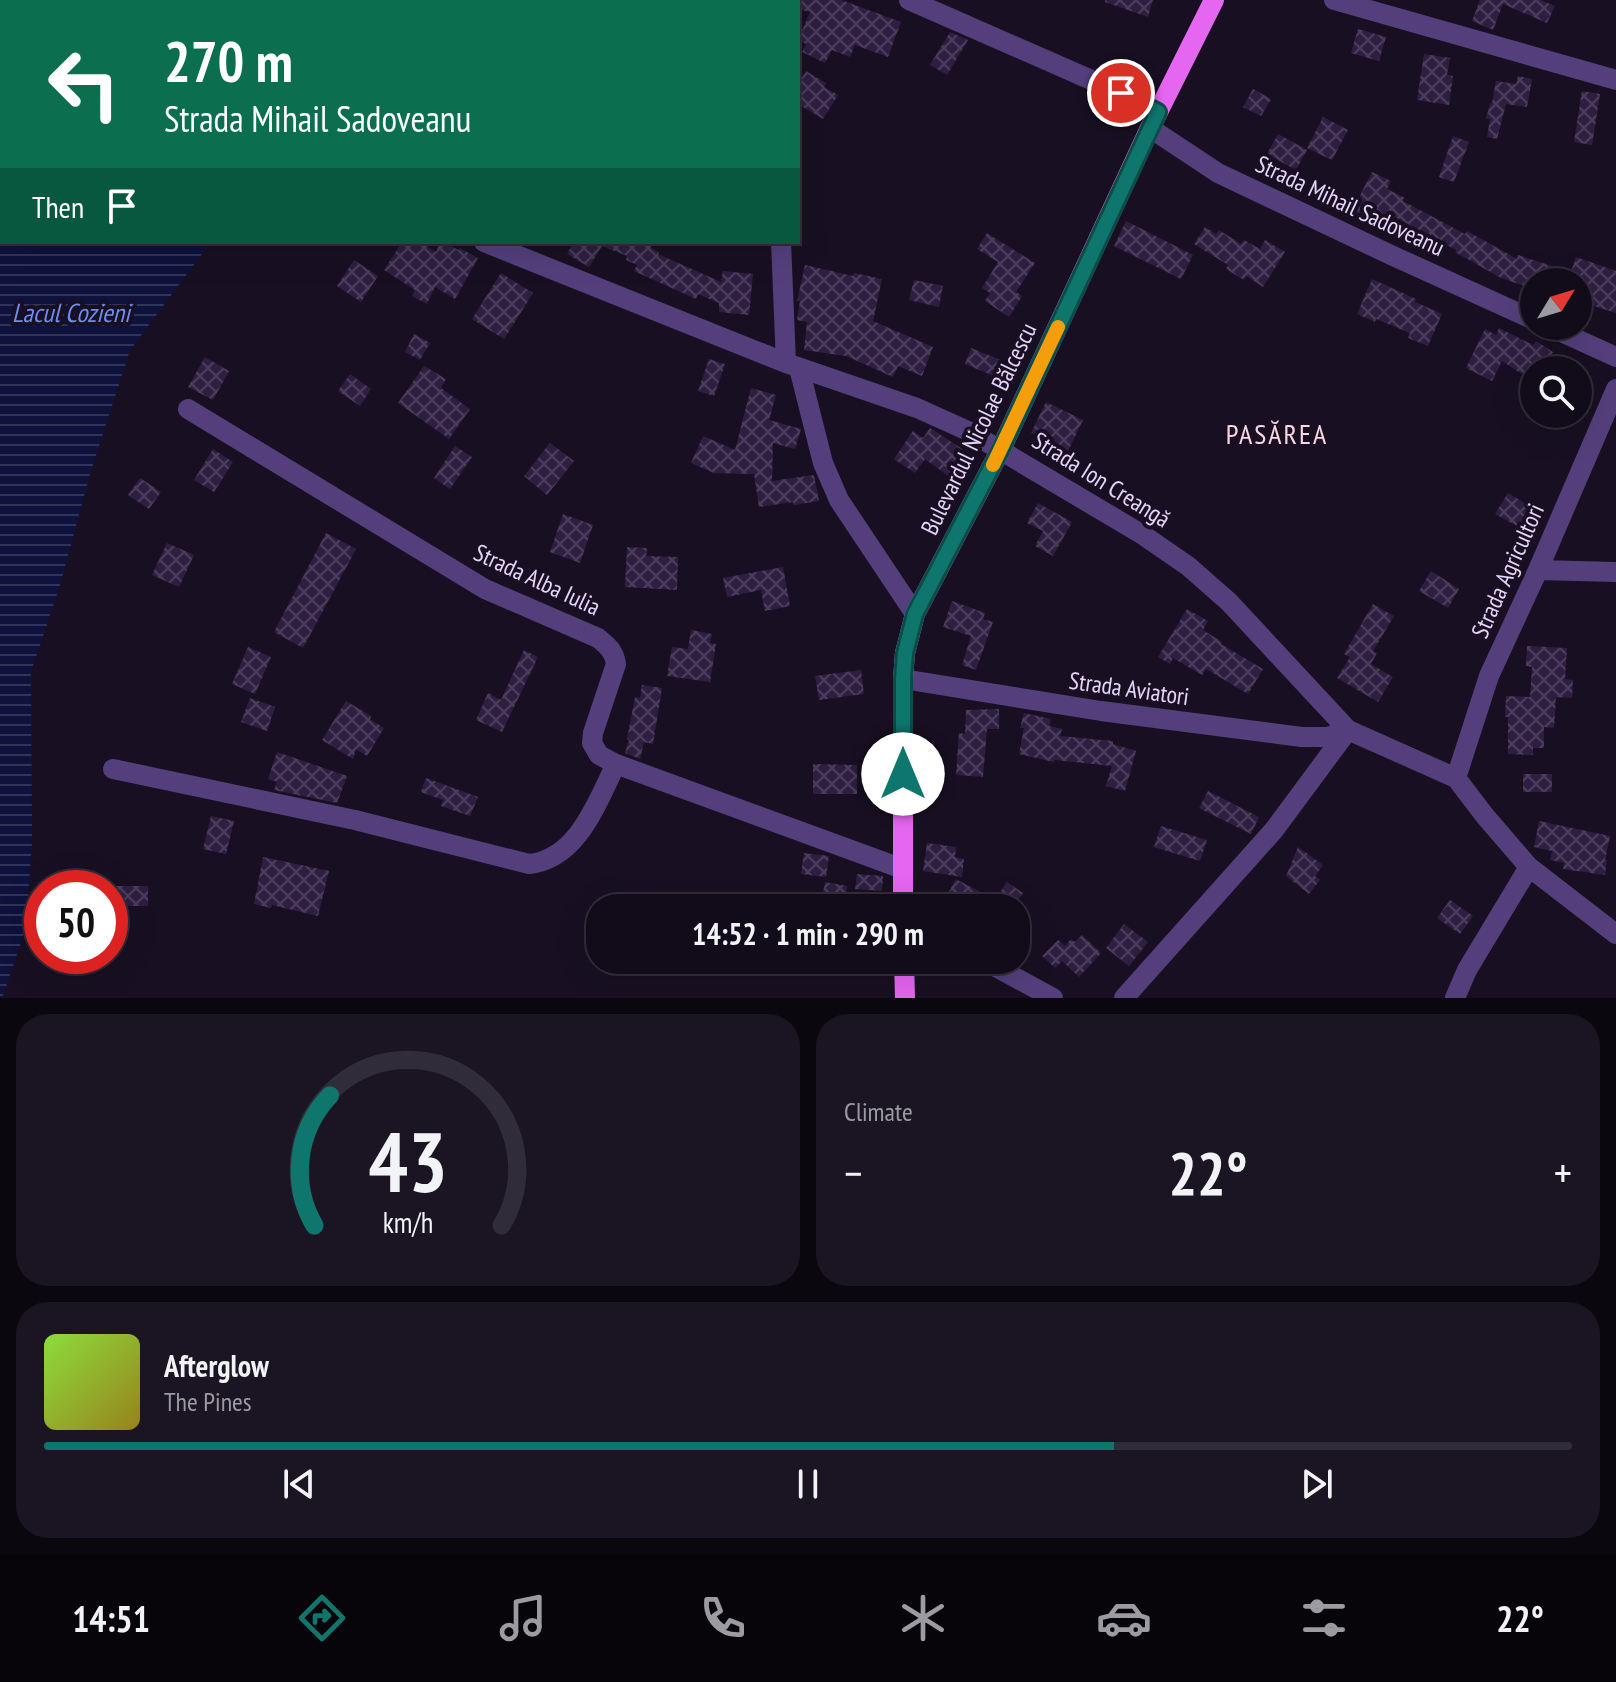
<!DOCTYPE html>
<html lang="en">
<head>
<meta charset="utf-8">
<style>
  :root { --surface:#120c1a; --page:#1b1523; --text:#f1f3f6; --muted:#9c9ba2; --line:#312c39; --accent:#0f766e }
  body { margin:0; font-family:"PT Sans Narrow",sans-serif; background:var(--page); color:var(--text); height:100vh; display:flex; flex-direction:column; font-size:30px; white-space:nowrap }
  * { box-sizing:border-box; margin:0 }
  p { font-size:26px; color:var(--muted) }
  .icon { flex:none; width:44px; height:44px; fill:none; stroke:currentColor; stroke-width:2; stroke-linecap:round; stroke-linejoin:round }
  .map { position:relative; height:998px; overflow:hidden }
  .sheet { display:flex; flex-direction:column; gap:16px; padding:16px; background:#0a070e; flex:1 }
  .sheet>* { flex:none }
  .guide { position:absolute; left:0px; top:0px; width:800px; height:244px; box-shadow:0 8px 32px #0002,0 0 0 2px var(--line); background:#0b6e4f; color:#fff; overflow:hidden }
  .needle { width:52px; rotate:52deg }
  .buttons { position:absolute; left:1520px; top:268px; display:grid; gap:16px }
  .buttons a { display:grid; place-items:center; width:72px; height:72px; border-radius:50%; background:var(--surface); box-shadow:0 8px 32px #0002,0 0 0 2px var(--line); font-size:40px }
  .speed { position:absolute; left:24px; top:870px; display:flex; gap:16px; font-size:40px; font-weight:700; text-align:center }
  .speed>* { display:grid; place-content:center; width:104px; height:104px; border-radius:50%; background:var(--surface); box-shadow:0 8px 32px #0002,0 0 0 2px var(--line); line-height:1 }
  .speed .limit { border:12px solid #d22; background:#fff; color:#111 }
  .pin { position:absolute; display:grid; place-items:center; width:68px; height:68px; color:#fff; margin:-34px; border:4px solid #fff; border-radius:50%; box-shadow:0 2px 8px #0007 }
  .me { position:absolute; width:88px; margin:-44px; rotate:0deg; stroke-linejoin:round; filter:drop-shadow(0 0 6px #0008) }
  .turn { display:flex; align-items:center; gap:28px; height:168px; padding:0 32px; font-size:36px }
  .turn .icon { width:104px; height:104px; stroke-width:2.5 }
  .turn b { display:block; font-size:56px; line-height:68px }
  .then { display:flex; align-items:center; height:76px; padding:0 32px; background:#0003; gap:16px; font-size:30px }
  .big { font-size:60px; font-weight:700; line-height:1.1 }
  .sheet .tile { flex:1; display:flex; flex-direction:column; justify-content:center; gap:12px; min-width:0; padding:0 28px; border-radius:32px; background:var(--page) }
  .sheet .dial { align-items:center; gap:0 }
  .dial svg { height:208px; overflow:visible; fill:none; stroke:var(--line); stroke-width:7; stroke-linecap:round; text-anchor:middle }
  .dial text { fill:var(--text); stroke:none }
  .song { display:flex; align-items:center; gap:24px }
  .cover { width:96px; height:96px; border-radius:12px; background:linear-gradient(135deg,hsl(90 70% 55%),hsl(50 70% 35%)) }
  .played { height:8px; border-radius:4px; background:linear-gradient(90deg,var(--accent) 70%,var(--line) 70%) }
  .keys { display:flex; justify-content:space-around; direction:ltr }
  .heat { display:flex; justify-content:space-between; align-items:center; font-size:44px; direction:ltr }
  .sheet .tiles { flex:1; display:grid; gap:16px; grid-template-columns:1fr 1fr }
  .tile:last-child { grid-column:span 2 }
  .trip { position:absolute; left:586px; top:894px; width:444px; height:80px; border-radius:32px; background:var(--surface); box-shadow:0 8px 32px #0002,0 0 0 2px var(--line); font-weight:700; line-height:80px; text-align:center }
  .tabs { display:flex; height:128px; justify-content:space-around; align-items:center; background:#07050a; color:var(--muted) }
  .tabs .icon { width:56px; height:56px }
  .tabs .active { color:var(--accent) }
  .tabs b { font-size:36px; color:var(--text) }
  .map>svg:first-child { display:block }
</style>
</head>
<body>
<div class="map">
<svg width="1616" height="998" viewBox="0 0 1616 998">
  <defs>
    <pattern id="water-rules" width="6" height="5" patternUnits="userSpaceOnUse" patternTransform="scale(2)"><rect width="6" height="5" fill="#0e123c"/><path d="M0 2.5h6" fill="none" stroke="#313459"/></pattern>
    <pattern id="building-cross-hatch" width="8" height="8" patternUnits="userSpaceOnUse" patternTransform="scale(2)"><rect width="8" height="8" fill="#2f1e41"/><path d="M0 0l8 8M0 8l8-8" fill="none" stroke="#4d3e5d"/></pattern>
  </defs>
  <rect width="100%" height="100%" fill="#181022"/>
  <path fill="url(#water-rules)" d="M61 0H329L328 2H60Z
    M2 112V242H211L130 350 90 474 60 585 31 672 32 841 26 928 2 998H0V114Z"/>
  <path fill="url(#building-cross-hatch)" d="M783 0H841L901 22 888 57 855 45 850 57 832 50 825 63 802 52 806 44 798 40 810 12 798 9V2H782Z
    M1105 0H1153L1148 17 1105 2Z
    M1480 0H1541L1555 6 1547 23 1503 4 1493 30 1472 21Z
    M1358 29 1386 37 1379 61 1351 53Z
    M950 32 968 40 947 75 930 65Z
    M1424 54 1450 58 1447 75 1453 76 1449 105 1417 100Z
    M806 71 826 83 824 87 838 95 823 119 798 104V84Z
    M1518 76 1532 79 1527 107 1506 104 1497 139 1487 137 1490 119H1486L1490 103H1492L1496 81 1516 84Z
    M1253 89 1271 99 1261 116 1243 107Z
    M1582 91 1600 94 1592 145 1574 142Z
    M1323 117 1348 130 1332 160 1307 148Z
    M1278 134 1307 150 1296 170 1267 154Z
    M1453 136 1469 142 1454 182 1439 177Z
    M1372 172 1391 181 1387 189 1405 198 1403 201 1465 234 1467 231 1517 259 1518 255 1571 272 1576 257 1616 271V313L1578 301V282H1534L1533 289 1501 278 1455 252 1456 250 1395 217 1388 230 1352 211Z
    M1126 221 1193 255 1181 279 1114 246Z
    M1205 227 1216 234 1219 230 1241 244 1244 240 1260 249 1265 240 1285 252 1263 287 1246 276 1244 280 1226 269 1228 265 1194 244Z
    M987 233 1035 263 1016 292 1022 296 1009 317 985 301 990 293 982 288 998 262 977 249Z
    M402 242H420L436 252 440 242H442L459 250 460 248 478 258 455 299 435 287 427 304 412 296 415 290 384 270Z
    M574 242H653L651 248 659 252 658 254 721 282 723 271 753 274 749 315 719 312V303L698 294 696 299 634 271 637 265 626 260 627 256 602 246 589 267 567 254Z
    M354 260 378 276 361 302 337 286Z
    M805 265 853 276 854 273 882 279 873 321 933 347 922 376 898 366 893 377 846 356 804 350 807 322 797 320 800 301H797Z
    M501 273 533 293 504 339 472 319Z
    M1372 279 1416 299 1415 302 1442 314 1428 346 1408 338 1410 333 1376 319 1375 322 1357 314Z
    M914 280 943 286 939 307 909 300Z
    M1499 328 1533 345 1536 341 1553 352 1542 370H1534V382L1502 361 1492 381 1466 368 1485 329 1496 335Z
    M414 334 430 343 420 360 405 352Z
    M971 348 1003 361 996 377 965 364Z
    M205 357 229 371 213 400 188 387Z
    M709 359 725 364 714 396 698 391Z
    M424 366 446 379 441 388 470 409 449 439 398 403Z
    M350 374 371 389 360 406 338 391Z
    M751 388 776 395 769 420 801 429 795 449 773 443 772 481 814 475 819 501 794 505 793 502 759 507 754 474 714 473 691 463 703 436 735 450Z
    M1046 402 1083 420 1068 451 1031 433Z
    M930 428 973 456 955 481 925 459 915 473 894 459 913 431 923 438Z
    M550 443 574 461 547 495 524 476Z
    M455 446 472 457 450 489 434 478Z
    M213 449 233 462 214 492 194 480Z
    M140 478 161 492 149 509 128 495Z
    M1508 493 1538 511 1526 531 1495 514Z
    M1038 503 1072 522 1053 556 1035 546 1043 531 1027 523Z
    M563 514 593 525 580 563 550 552Z
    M326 533 356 549 303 648 274 632Z
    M167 543 194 555 179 587 152 575Z
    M627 547 647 548 646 556 678 557 677 590 625 587Z
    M783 567 790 606 765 611 761 590 727 597 723 578Z
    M1431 571 1459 589 1448 608 1419 591Z
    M952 601 985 613 983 619 993 622 976 670 962 665 971 636 943 627Z
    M1373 604 1394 616 1373 651 1377 653 1371 664 1393 677 1378 702 1337 678 1350 657 1344 654Z
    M1187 609 1208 621 1203 630 1222 642 1221 644 1263 669 1248 694 1206 669 1202 675 1173 658 1170 664 1158 657Z
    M691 630 712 634 710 643 716 644 710 682 667 676 672 647 688 649Z
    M1527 646 1567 648 1565 679 1573 680 1572 698 1556 697 1554 728 1544 727V748H1533V755L1508 754V717H1505L1506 696 1530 697 1532 667 1526 666Z
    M248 647 271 657 255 694 232 684Z
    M524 650 538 657 502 732 476 720 488 693 501 700Z
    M861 670 864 694 819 700 815 676Z
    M642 685 662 688 653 744 644 742 640 759 625 753 629 740 627 739 635 697 640 698Z
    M250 698 275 707 267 731 241 722Z
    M346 701 371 716 370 719 384 728 367 756 356 749 353 759 322 740Z
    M999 709V729H987L983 777 956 775 959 733 965 734 966 710Z
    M1024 713 1051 719 1049 726 1062 729 1060 736 1113 741V744L1136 751 1125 791 1106 786 1112 766 1055 760 1054 762 1019 754 1024 728H1020Z
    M277 752 347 776 337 803 274 790 277 782 268 779Z
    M813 764 857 765V794H813Z
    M1523 774H1552V792H1523Z
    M426 778 478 797 470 816 441 806 443 800 421 792Z
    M1208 791 1259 817 1251 834 1199 808Z
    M211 816 234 821 226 854 203 849Z
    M1539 821 1610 836 1605 860H1607L1605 875 1563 869 1564 863 1550 860 1552 851 1534 847Z
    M1161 826 1207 840 1200 861 1154 847Z
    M927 843 956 847 955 857 964 859 962 877 923 871Z
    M1298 847 1323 865 1315 876 1320 880 1309 894 1286 876Z
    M804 853 829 856 826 877 801 874Z
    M263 857 329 871 318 916 272 905 271 908 254 904Z
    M857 874 883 876 882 891 855 889Z
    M956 879 995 900 1007 882 1023 893 1013 908H940Z
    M825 882 847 886 845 902 822 898Z
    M113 886H148V906H114Z
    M1450 900 1473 916 1460 934 1437 918Z
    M1124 924 1148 942 1129 966 1106 948Z
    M1082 935 1101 953 1079 977 1062 961 1055 968 1042 956 1058 940 1065 946 1071 939 1075 942Z"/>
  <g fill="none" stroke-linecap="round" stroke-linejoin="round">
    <path stroke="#3a8fa9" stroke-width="3" stroke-dasharray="4 6" stroke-linecap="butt" d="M16 2V0
      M0 37 2 32"/>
    <path stroke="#543f7c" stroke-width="20" d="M909 0 1121 93 1158 112
      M1334 0 1616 80
      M401 2 402 0
      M762 2V0
      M1150 128 1218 173 1391 255 1534 320
      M484 242 786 363 917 408 968 431 1143 535 1188 566 1229 602 1348 730 1456 778 1485 816 1529 867 1616 934
      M781 242 786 363
      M1548 326 1616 357
      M799 368 823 463 839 500 915 614
      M188 409 485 589 598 638C608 646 614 651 616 664L593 733 592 743 599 755 616 764 903 869
      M1538 570 1616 572
      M903 679 1101 711 1302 737H1328L1348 730
      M113 769 355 820 529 864C578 859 597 802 616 764
      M1456 778 1489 676 1538 570 1616 389
      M983 960 1053 998
      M1124 998 1274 830 1348 730
      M1455 998 1467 970 1529 867"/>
    <path stroke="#e566f0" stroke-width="20" d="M903 908V679L905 653 915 614 1001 449 1150 128 1214 0
      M904 960 905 998"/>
  </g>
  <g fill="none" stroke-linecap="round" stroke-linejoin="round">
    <defs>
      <path id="route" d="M903 774V679L905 653 915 614 1001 449 1158 112 1121 93"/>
    </defs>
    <use href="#route" stroke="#0a4d48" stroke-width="20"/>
    <use href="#route" stroke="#0f766e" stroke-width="14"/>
    <path stroke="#f59e0b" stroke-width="14" d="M993 465 1058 327"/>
  </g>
  <g text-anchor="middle" stroke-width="8" stroke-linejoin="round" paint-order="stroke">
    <g font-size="24" fill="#e4d5fb" stroke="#181022">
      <text transform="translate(1350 206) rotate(25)" y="8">Strada Mihail Sadoveanu</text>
      <text transform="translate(979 429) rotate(-64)" y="8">Bulevardul Nicolae Bălcescu</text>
      <text transform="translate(1101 480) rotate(32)" y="8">Strada Ion Creangă</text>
      <text transform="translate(1508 571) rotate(-66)" y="8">Strada Agricultori</text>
      <text transform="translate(537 580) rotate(25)" y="8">Strada Alba Iulia</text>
      <text transform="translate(1129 689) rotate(8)" y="8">Strada Aviatori</text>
    </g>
    <g font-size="26" font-style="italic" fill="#6d8df1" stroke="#181022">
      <text x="71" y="322">Lacul Cozieni</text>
    </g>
    <g font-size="28" letter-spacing="2" fill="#fbd6e3" stroke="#181022">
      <text x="1277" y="444">PASĂREA</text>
    </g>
  </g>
</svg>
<div class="buttons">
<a><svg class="needle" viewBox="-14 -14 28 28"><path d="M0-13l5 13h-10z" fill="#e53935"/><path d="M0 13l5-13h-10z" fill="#9c9ba2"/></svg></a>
<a><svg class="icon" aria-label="search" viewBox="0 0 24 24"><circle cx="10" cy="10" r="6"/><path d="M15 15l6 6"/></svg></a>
</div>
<div class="speed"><div class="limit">50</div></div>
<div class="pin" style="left:1121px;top:93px;background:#d93025"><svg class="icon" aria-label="arrive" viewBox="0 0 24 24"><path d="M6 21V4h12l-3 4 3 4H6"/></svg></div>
<svg class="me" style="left:903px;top:774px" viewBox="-20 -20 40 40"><circle r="19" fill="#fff"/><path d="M0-13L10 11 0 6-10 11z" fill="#0f766e"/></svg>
<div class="trip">14:52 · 1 min · 290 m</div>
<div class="guide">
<div class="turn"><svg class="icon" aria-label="left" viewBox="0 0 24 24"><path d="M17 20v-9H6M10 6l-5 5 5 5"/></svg><div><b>270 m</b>Strada Mihail Sadoveanu</div></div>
<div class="then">Then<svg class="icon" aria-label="arrive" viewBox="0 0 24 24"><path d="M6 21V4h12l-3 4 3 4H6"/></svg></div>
</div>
</div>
<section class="sheet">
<div class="tiles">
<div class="tile dial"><svg viewBox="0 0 100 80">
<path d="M14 69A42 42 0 1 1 86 69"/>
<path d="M14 69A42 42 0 0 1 20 19" stroke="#0f766e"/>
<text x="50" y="56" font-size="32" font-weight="700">43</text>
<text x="50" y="72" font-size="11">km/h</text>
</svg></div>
<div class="tile"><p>Climate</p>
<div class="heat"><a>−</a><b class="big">22°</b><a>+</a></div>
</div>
<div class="tile">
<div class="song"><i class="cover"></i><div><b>Afterglow</b><p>The Pines</p></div></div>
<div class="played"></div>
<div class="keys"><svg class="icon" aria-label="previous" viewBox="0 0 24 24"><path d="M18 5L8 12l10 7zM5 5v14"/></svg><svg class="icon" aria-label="pause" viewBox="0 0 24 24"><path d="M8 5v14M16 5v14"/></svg><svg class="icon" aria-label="next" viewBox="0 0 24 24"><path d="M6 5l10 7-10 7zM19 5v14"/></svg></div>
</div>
</div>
</section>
<nav class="tabs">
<b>14:51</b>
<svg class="icon active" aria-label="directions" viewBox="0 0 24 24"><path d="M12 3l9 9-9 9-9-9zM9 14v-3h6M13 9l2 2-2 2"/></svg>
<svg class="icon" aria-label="music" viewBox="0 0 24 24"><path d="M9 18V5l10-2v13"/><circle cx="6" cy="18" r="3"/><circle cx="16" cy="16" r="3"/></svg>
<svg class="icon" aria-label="phone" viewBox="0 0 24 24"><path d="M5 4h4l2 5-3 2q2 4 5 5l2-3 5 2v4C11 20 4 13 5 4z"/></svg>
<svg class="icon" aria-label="climate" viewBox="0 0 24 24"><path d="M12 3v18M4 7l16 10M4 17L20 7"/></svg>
<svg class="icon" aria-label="car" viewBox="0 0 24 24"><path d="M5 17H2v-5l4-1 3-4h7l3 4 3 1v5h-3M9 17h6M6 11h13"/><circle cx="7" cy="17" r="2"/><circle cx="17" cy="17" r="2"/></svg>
<svg class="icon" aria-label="filters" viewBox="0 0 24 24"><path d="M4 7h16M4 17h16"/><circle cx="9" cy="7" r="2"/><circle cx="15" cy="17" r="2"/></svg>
<b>22°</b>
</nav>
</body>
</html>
